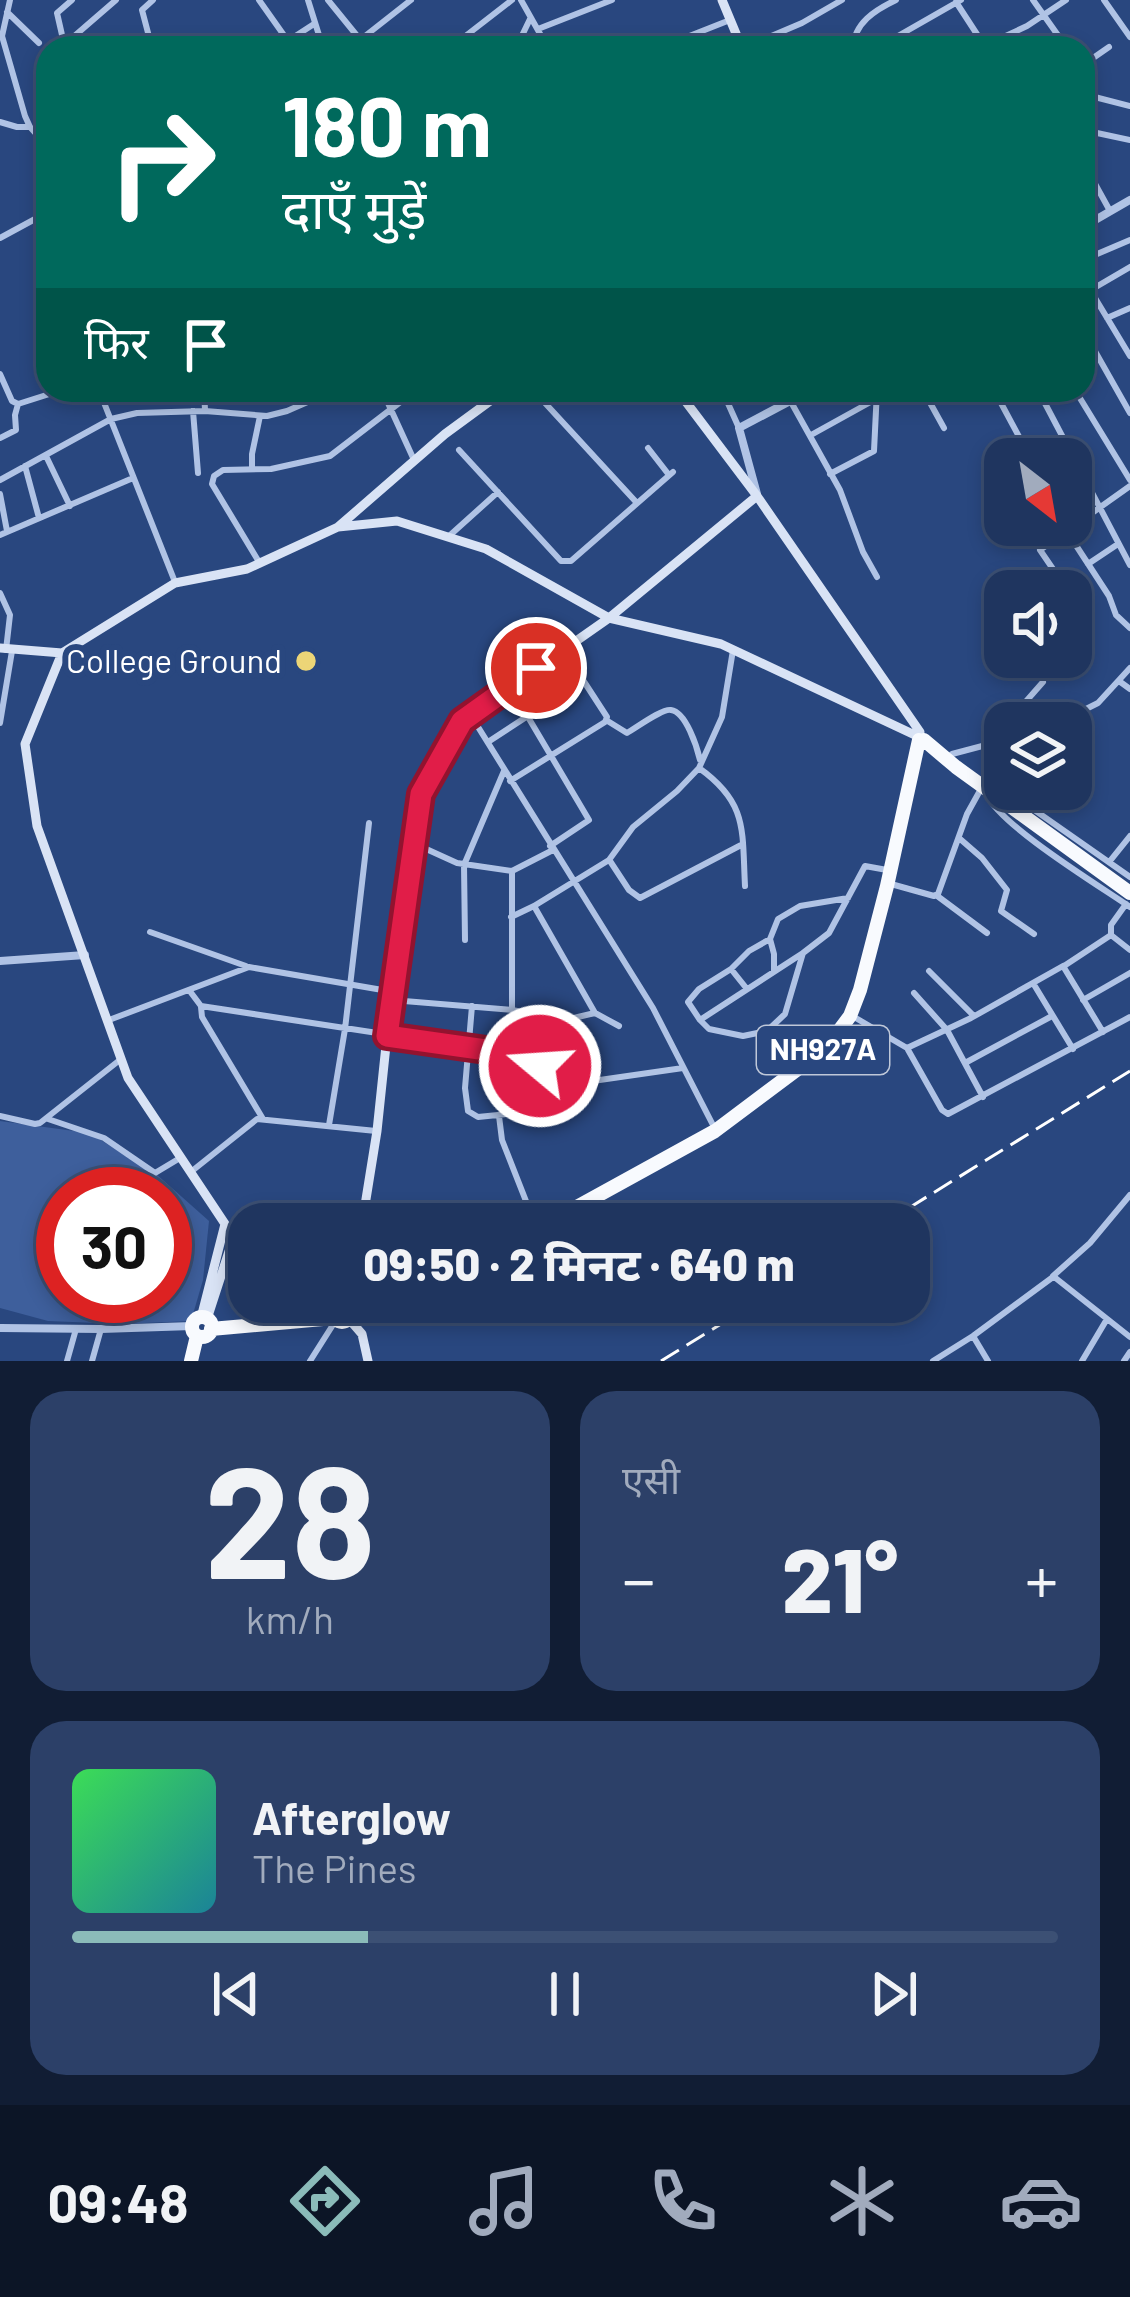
<!DOCTYPE html>
<html lang="hi">
<head>
<meta charset="utf-8">
<style>
  :root { --surface:#1f355f; --page:#2c4068; --text:#f1f3f6; --muted:#a1abbd; --line:#3c5074; --accent:#8bbbb9 }
  body { margin:0; font-family:Barlow,"Noto Sans Devanagari",sans-serif; background:var(--page); color:var(--text); height:100vh; display:flex; flex-direction:column; font-size:45px; white-space:nowrap }
  * { box-sizing:border-box; margin:0 }
  p { font-size:39px; color:var(--muted) }
  .icon { flex:none; width:66px; height:66px; fill:none; stroke:currentColor; stroke-width:2; stroke-linecap:round; stroke-linejoin:round }
  .map { position:relative; height:1361px; overflow:hidden }
  .drawer { display:flex; flex-direction:column; gap:30px; padding:30px; background:#111d34; flex:1 }
  .drawer>* { flex:none }
  .top-card { position:absolute; left:36px; top:36px; width:1059px; height:366px; border-radius:36px; box-shadow:0 6px 18px #0003,0 0 0 3px var(--line); background:#00695c; color:#fff; overflow:hidden }
  .needle { width:78px; rotate:149deg }
  .fabs { position:absolute; left:984px; top:438px; display:grid; gap:24px }
  .fabs a { display:grid; place-items:center; width:108px; height:108px; border-radius:24px; background:var(--surface); box-shadow:0 6px 18px #0003,0 0 0 3px var(--line); font-size:60px }
  .speed { position:absolute; left:36px; top:1167px; display:flex; gap:24px; font-size:60px; font-weight:700; text-align:center }
  .speed>* { display:grid; place-content:center; width:156px; height:156px; border-radius:50%; background:var(--surface); box-shadow:0 6px 18px #0003,0 0 0 3px var(--line); line-height:1 }
  .speed .limit { border:18px solid #d22; background:#fff; color:#111 }
  .pin { position:absolute; display:grid; place-items:center; width:102px; height:102px; color:#fff; margin:-51px; border:6px solid #fff; border-radius:50%; box-shadow:0 3px 12px #0007 }
  .me { position:absolute; width:132px; margin:-66px; rotate:288deg; stroke-linejoin:round; filter:drop-shadow(0 0 9px #0008) }
  .turn { display:flex; align-items:center; gap:42px; height:252px; padding:0 48px; font-size:54px }
  .turn .icon { width:156px; height:156px; stroke-width:2.5 }
  .turn b { display:block; font-size:84px; line-height:102px }
  .then { display:flex; align-items:center; height:114px; padding:0 48px; background:#0003; gap:24px; font-size:45px }
  .big { font-size:90px; font-weight:800; line-height:1.1 }
  .drawer .tile { flex:1; display:flex; flex-direction:column; justify-content:center; gap:18px; min-width:0; padding:0 42px; border-radius:36px; background:var(--page) }
  .drawer .dial { align-items:center; gap:0 }
  .dial b { font-size:156px; line-height:1 }
  .song { display:flex; align-items:center; gap:36px }
  .cover { width:144px; height:144px; border-radius:18px; background:linear-gradient(135deg,hsl(130 70% 55%),hsl(190 70% 35%)) }
  .played { height:12px; border-radius:6px; background:linear-gradient(90deg,var(--accent) 30%,var(--line) 30%) }
  .keys { display:flex; justify-content:space-around; direction:ltr }
  .heat { display:flex; justify-content:space-between; align-items:center; font-size:66px; direction:ltr }
  .drawer .tiles { flex:1; display:grid; gap:30px; grid-template-columns:1fr 1fr }
  .tile:last-child { grid-column:span 2 }
  .trip { position:absolute; left:228px; top:1203px; width:702px; height:120px; border-radius:36px; background:var(--surface); box-shadow:0 6px 18px #0003,0 0 0 3px var(--line); font-weight:800; line-height:120px; text-align:center }
  .tabs { display:flex; height:192px; justify-content:space-around; align-items:center; background:#0c1526; color:var(--muted) }
  .tabs .icon { width:84px; height:84px }
  .tabs .on { color:var(--accent) }
  .tabs b { font-size:54px; color:var(--text) }
  .map>svg:first-child { display:block }
</style>
</head>
<body>
<div class="map">
<svg width="1130" height="1361" viewBox="0 0 1130 1361">
  <rect width="100%" height="100%" fill="#29477f"/>
  <path fill="#3e5f9c" fill-rule="evenodd" d="M0 1121 89 1133 155 1173 209 1221 203 1280 191 1321 121 1324 48 1321 0 1308ZM63 1194H165V1296H63Z"/>
  <g fill="none" stroke-linecap="round" stroke-linejoin="round">
    <path stroke="#b0c3e5" stroke-width="6" d="M10 0 2 36 25 116 30 127 48 147
      M259 0 288 41
      M308 0 323 48
      M328 0 367 48
      M521 0 548 48
      M1033 0 1067 48
      M1104 0 1130 37
      M956 2 984 45
      M7 12 39 43
      M538 29 612 0
      M360 40 411 0
      M98 43 101 48
      M64 45 116 0
      M984 46 1027 26 1066 0
      M65 48 57 13 72 0
      M152 48 142 10 153 0
      M277 48 314 24
      M450 48 512 0
      M516 48 530 19
      M659 48 730 20
      M743 48 802 23 842 0
      M853 48C854 23 875 10 896 0
      M877 48 961 0
      M1083 65 1109 47
      M1083 71 1089 82 1090 95
      M1083 94 1130 106
      M0 122 17 127H30
      M1083 130 1130 140
      M37 134 48 120
      M1083 162 1110 211
      M0 238 48 212
      M1083 260 1130 240
      M1083 278 1130 356
      M1089 291 1130 267
      M1107 318 1130 308
      M1083 330 1130 413
      M0 374 12 401 18 404 62 390
      M99 390 175 582
      M204 390 205 410
      M294 390 301 405
      M382 390 414 460
      M529 390 545 403 637 503
      M722 390 739 428
      M923 390 944 428
      M994 390 1031 459
      M1038 390 1130 565
      M1075 390 1130 480
      M791 402 840 490 863 552 877 577
      M193 411 198 473
      M811 435 876 399
      M0 438 16 430 15 415 18 404
      M648 448 669 475
      M459 450 561 561H571L673 472
      M46 456 70 506
      M25 466 39 518
      M252 469V454L260 416
      M830 474 874 451 877 390
      M0 480 111 419 137 413 205 411 267 416 287 411 335 390
      M0 494 7 531
      M1066 530 1109 596 1116 615 1130 628
      M0 535 133 478
      M448 537 498 492
      M259 562 212 484 214 476 223 470 271 469 330 456 416 390
      M1088 564 1118 544
      M1068 591 1040 550 1130 486
      M0 593 10 615 6 650
      M1071 595 1080 607
      M1119 681 1130 689
      M470 714 653 1008 715 1129
      M528 717 589 820 550 846
      M606 720 627 733C636 728 663 708 671 710 686 712 697 747 700 760
      M0 723 12 651
      M1007 723 1043 682
      M1058 723 1098 703 1130 668
      M488 742 583 680 584 673 569 646
      M988 744 1005 725
      M952 754 1005 740
      M699 768C748 803 742 830 745 886
      M510 781 605 722 607 717 583 680
      M989 781 1013 795 1130 877
      M987 795C1001 826 1098 885 1130 907
      M959 838 982 858 1007 890 1001 911 1034 934
      M413 843 457 863 512 871 553 850
      M610 861 629 890 640 898 743 844
      M1110 861 1130 836
      M891 884 934 896 938 894 967 814 982 787
      M936 895 987 933
      M1126 904 1111 925V935L1130 950
      M534 906 595 1013 619 1026
      M511 917 534 906 609 860 633 827 677 791 699 768 722 717 733 650
      M150 932 246 966
      M770 939 774 954V971
      M465 940 464 865 504 771
      M803 953 700 1020 709 1029 743 1036 767 1031 785 1014 803 953 829 933 865 866 887 870
      M1064 966 1111 935
      M731 969 747 989
      M929 971 974 1016
      M1033 983 1073 1049
      M189 990 201 1006 535 1057 546 1085 551 1087 683 1068
      M914 993 947 1030 983 1097
      M392 1000 512 1010 565 1020 595 1013
      M1083 1000 1130 973
      M472 1006 465 1088 468 1111 478 1117 528 1112
      M201 1007 202 1017 263 1119
      M512 1010V871
      M854 1017 907 1048 942 1110 948 1114 1130 1017
      M109 1020 249 967 394 992
      M700 1020 688 1002 699 989 731 969 749 951 770 939 778 919 800 906 848 898
      M907 1048 971 1018 1063 966 1103 1032
      M965 1063 1052 1016
      M0 1116 35 1124 40 1123 121 1059
      M499 1116 502 1140 535 1224
      M48 1119 104 1138 155 1173 180 1158
      M329 1125 345 1029 369 823
      M192 1171 257 1119 376 1131
      M1130 1195 1090 1243 1053 1276 1130 1337
      M973 1336 988 1361
      M67 1361 76 1329
      M92 1361 101 1329
      M310 1361 336 1320
      M933 1361 973 1336 1053 1277
      M1082 1361 1107 1319
      M1124 1361 1130 1352"/>
    <path stroke="#b0c3e5" stroke-width="8" d="M1083 227 1130 200
      M757 494 739 428 811 390
      M0 961 85 955
      M0 1328 101 1329 192 1326"/>
    <path stroke="#d9e3f5" stroke-width="9" d="M722 0 742 48
      M677 390 757 496 920 732
      M338 527 445 434 505 390
      M0 648 62 653
      M362 1224 377 1131 387 1036 421 793 462 721 609 618 757 496
      M249 1260 128 1078 37 826 25 744 62 653 175 583 247 569 338 527 397 521 486 549 609 618 721 644 917 736
      M277 1302 287 1317
      M347 1307 348 1302
      M201 1318 225 1224
      M207 1319 234 1236
      M349 1319 362 1334 368 1361"/>
    <path stroke="#f8fafe" stroke-width="14" d="M924 740 956 767 1130 893
      M546 1224 715 1131 826 1048 850 1016 860 990 887 886 919 740
      M334 1314a8 8 0 1 1 16 0a8 8 0 1 1-16 0Z
      M350 1316 373 1312 404 1302
      M192 1327a10 10 0 1 1 20 0a10 10 0 1 1-20 0Z
      M211 1329 334 1318
      M191 1361 197 1336"/>
    <path stroke="#fff" stroke-width="3" stroke-dasharray="21 9" stroke-linecap="butt" d="M883 1224 1130 1071
      M661 1361 757 1302"/>
  </g>
  <g fill="none" stroke-linecap="round" stroke-linejoin="round">
    <defs>
      <path id="route" d="M536 668 462 721 421 794 387 1036 535 1057 540 1066"/>
    </defs>
    <use href="#route" stroke="#92132f" stroke-width="30"/>
    <use href="#route" stroke="#e11d48" stroke-width="21"/>
  </g>
  <circle fill="#ecd577" stroke="#29477f" stroke-width="4.5" cx="306" cy="661" r="12"/>
  <g text-anchor="middle" stroke-width="12" stroke-linejoin="round" paint-order="stroke">
    <rect fill="#29477f" stroke="#bfc8d9" stroke-width="3" x="757" y="1026" width="132" height="48" rx="9"/>
    <g font-size="30" font-weight="bold" fill="#fff">
      <text x="823" y="1060">NH927A</text>
    </g>
    <g font-size="33" fill="#fff" stroke="#29477f" text-anchor="end">
      <text x="282" y="673">College Ground</text>
    </g>
  </g>
</svg>
<div class="fabs">
<a><svg class="needle" viewBox="-14 -14 28 28"><path d="M0-13l5 13h-10z" fill="#e53935"/><path d="M0 13l5-13h-10z" fill="#a1abbd"/></svg></a>
<a><svg class="icon" aria-label="sound" viewBox="0 0 24 24"><path d="M4 9h4l5-4v14l-5-4H4zM17 9q2 3 0 6"/></svg></a>
<a><svg class="icon" aria-label="layers" viewBox="0 0 24 24"><path d="M12 4l9 5-9 5-9-5zM3 14l9 5 9-5"/></svg></a>
</div>
<div class="speed"><div class="limit">30</div></div>
<div class="pin" style="left:536px;top:668px;background:#d93025"><svg class="icon" aria-label="arrive" viewBox="0 0 24 24"><path d="M6 21V4h12l-3 4 3 4H6"/></svg></div>
<svg class="me" style="left:540px;top:1066px" viewBox="-20 -20 40 40"><circle r="17" fill="#e11d48" stroke="#fff" stroke-width="3"/><path d="M0-11L8 9 0 5-8 9z" fill="#fff"/></svg>
<div class="trip">09:50 · 2 मिनट · 640 m</div>
<div class="top-card">
<div class="turn"><svg class="icon" aria-label="right" viewBox="0 0 24 24"><path d="M7 20v-9h11M14 6l5 5-5 5"/></svg><div><b>180 m</b>दाएँ मुड़ें</div></div>
<div class="then">फिर<svg class="icon" aria-label="arrive" viewBox="0 0 24 24"><path d="M6 21V4h12l-3 4 3 4H6"/></svg></div>
</div>
</div>
<section class="drawer">
<div class="tiles">
<div class="tile dial"><b>28</b><p>km/h</p></div>
<div class="tile"><p>एसी</p>
<div class="heat"><a>−</a><b class="big">21°</b><a>+</a></div>
</div>
<div class="tile">
<div class="song"><i class="cover"></i><div><b>Afterglow</b><p>The Pines</p></div></div>
<div class="played"></div>
<div class="keys"><svg class="icon" aria-label="previous" viewBox="0 0 24 24"><path d="M18 5L8 12l10 7zM5 5v14"/></svg><svg class="icon" aria-label="pause" viewBox="0 0 24 24"><path d="M8 5v14M16 5v14"/></svg><svg class="icon" aria-label="next" viewBox="0 0 24 24"><path d="M6 5l10 7-10 7zM19 5v14"/></svg></div>
</div>
</div>
</section>
<nav class="tabs">
<b>09:48</b>
<svg class="icon on" aria-label="directions" viewBox="0 0 24 24"><path d="M12 3l9 9-9 9-9-9zM9 14v-3h6M13 9l2 2-2 2"/></svg>
<svg class="icon" aria-label="music" viewBox="0 0 24 24"><path d="M9 18V5l10-2v13"/><circle cx="6" cy="18" r="3"/><circle cx="16" cy="16" r="3"/></svg>
<svg class="icon" aria-label="phone" viewBox="0 0 24 24"><path d="M5 4h4l2 5-3 2q2 4 5 5l2-3 5 2v4C11 20 4 13 5 4z"/></svg>
<svg class="icon" aria-label="climate" viewBox="0 0 24 24"><path d="M12 3v18M4 7l16 10M4 17L20 7"/></svg>
<svg class="icon" aria-label="car" viewBox="0 0 24 24"><path d="M5 17H2v-5l4-1 3-4h7l3 4 3 1v5h-3M9 17h6M6 11h13"/><circle cx="7" cy="17" r="2"/><circle cx="17" cy="17" r="2"/></svg>
</nav>
</body>
</html>
